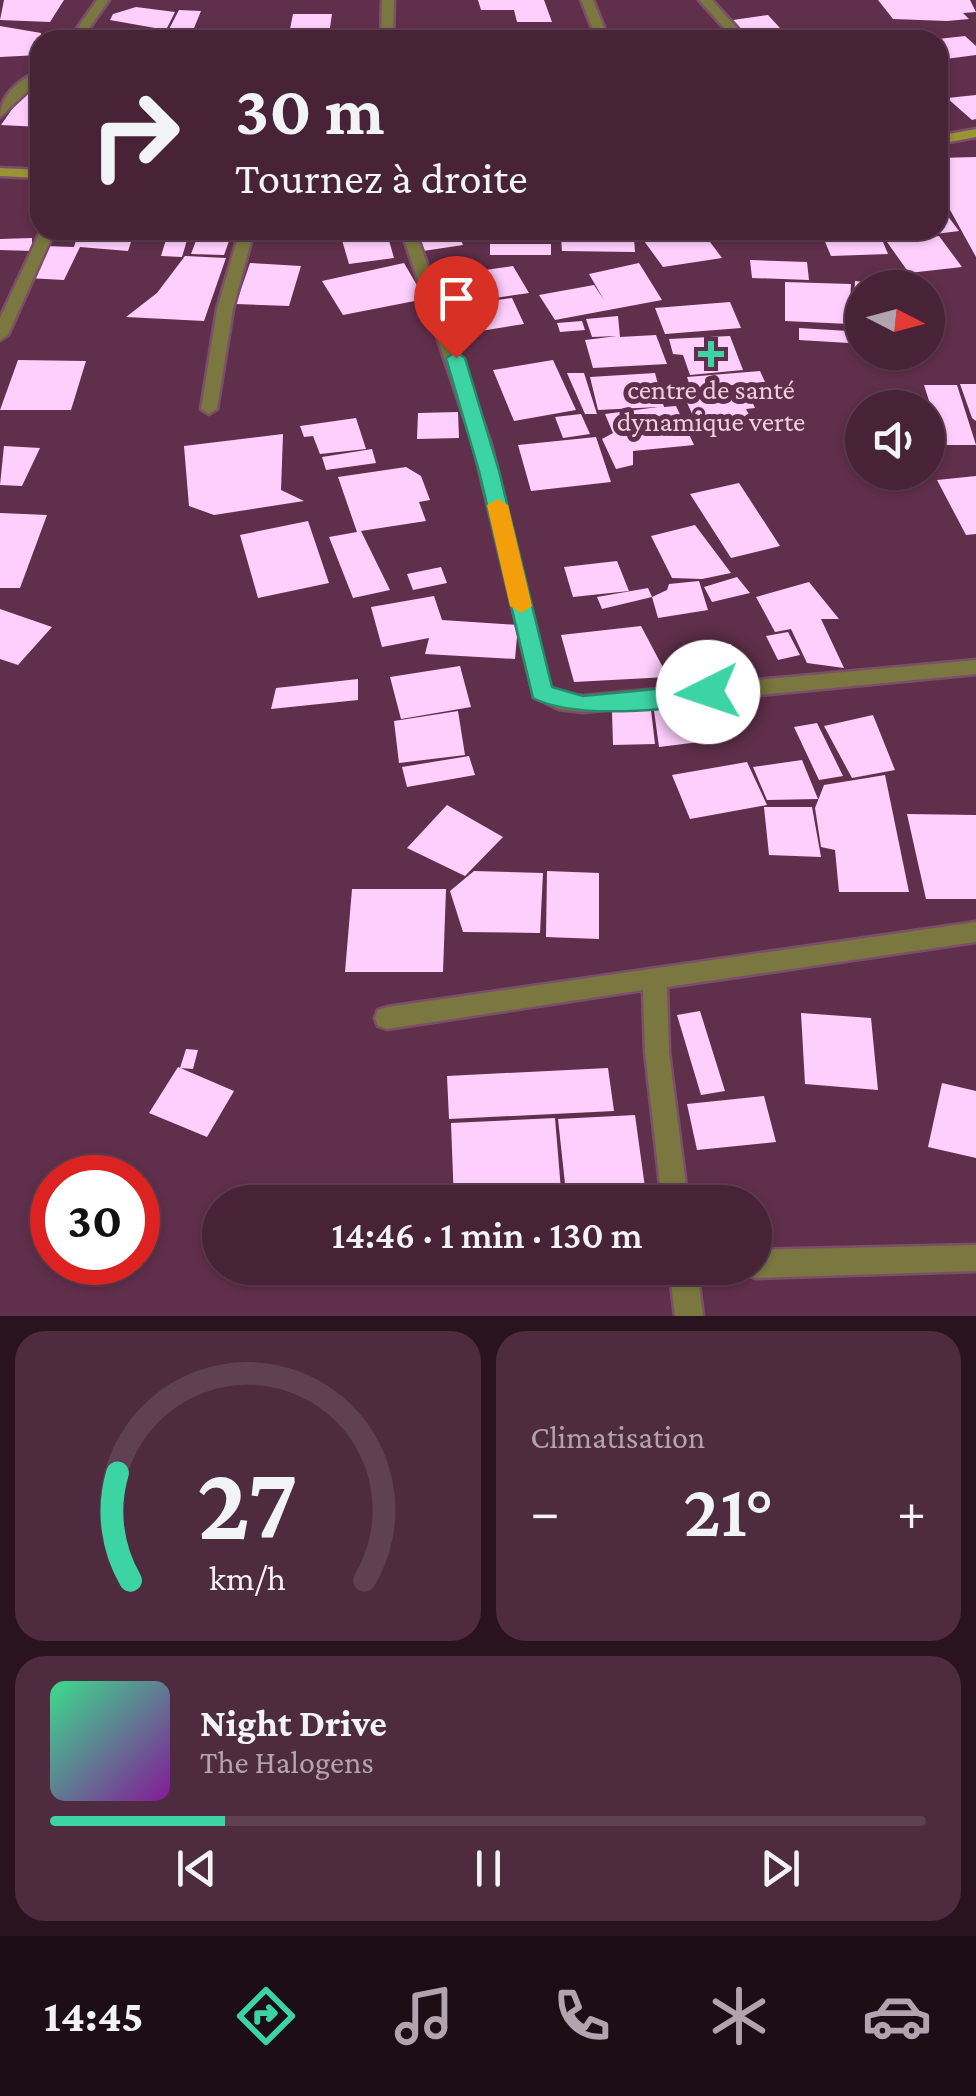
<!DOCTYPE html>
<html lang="fr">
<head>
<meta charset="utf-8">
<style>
  :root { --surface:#482338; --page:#4f2b40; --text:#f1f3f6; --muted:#b1a4ae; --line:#604053; --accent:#3cd4a3 }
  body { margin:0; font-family:"Crimson Pro",serif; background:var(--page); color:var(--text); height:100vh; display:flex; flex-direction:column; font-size:38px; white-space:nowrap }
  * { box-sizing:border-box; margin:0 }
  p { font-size:32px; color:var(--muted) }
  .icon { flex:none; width:55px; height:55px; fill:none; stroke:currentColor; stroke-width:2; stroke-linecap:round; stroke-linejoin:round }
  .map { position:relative; height:1316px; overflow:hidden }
  .sheet { display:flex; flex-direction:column; gap:15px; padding:15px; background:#28131f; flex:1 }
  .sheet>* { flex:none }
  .banner { position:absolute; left:30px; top:30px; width:918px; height:210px; border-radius:30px; box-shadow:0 2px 8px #0004,0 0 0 2px var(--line); background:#482338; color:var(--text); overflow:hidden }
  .needle { width:65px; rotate:96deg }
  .buttons { position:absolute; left:845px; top:270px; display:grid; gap:20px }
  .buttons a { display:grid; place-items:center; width:100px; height:100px; border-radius:50%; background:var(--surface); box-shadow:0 2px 8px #0004,0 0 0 2px var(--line); font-size:50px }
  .speed { position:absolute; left:30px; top:1155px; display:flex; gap:20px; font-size:50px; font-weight:700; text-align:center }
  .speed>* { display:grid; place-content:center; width:130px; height:130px; border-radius:50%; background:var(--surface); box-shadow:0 2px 8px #0004,0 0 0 2px var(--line); line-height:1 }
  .speed .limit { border:15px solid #d22; background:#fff; color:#111 }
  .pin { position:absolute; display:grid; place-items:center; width:85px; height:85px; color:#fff; margin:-102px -42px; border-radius:50% 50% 50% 0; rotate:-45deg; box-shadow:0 0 10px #0007 }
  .pin .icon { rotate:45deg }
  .me { position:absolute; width:110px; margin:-55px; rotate:266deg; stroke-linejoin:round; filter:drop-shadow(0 0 8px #0008) }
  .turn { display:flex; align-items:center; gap:35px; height:210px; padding:0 40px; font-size:45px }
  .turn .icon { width:130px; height:130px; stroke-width:2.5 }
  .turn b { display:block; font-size:70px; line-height:85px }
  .big { font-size:75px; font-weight:600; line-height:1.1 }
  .sheet .card { flex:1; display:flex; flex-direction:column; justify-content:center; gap:15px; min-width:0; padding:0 35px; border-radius:30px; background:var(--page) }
  .sheet .dial { align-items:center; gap:0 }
  .dial svg { height:260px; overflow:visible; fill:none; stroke:var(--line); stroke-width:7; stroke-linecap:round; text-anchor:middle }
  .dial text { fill:var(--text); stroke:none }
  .song { display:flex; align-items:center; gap:30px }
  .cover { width:120px; height:120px; border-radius:15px; background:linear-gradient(135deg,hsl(150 70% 55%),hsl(290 70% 35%)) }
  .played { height:10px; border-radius:5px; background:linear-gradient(90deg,var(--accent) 20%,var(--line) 20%) }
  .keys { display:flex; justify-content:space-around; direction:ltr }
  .heat { display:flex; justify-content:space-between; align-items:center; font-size:55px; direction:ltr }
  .sheet .tiles { flex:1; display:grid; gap:15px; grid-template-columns:1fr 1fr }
  .card:last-child { grid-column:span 2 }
  .trip { position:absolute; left:202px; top:1185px; width:570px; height:100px; border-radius:50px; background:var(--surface); box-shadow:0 2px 8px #0004,0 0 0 2px var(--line); font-weight:600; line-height:100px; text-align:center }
  .tab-bar { display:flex; height:160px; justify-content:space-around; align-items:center; background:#1d0e16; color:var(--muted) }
  .tab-bar .icon { width:70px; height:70px }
  .tab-bar .active { color:var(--accent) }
  .tab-bar b { font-size:45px; color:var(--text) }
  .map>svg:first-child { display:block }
</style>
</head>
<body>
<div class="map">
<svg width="976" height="1316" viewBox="0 0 976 1316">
  <rect width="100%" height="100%" fill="#602f4b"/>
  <path fill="#fecffd" d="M4 0H64L50 22 0 20Z
    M478 0H544L552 22H517L514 10H481Z
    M878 0H970L976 12 963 13 969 19 947 21 893 19Z
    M136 7 175 12 166 30 110 20 113 14Z
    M179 10 201 11 192 33 168 31Z
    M293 14H332L329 34H289Z
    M768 15 791 40H751L733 20Z
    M0 26 41 33 40 55 0 57Z
    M965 36 976 46V55L938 60V39Z
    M24 92 40 93V127L1 125Z
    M976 95V119L972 120 947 98Z
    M976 157V257L938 188V158Z
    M938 203 959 231 896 239 889 230H938Z
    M79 230H135L128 251 80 247 64 280 27 278 44 246 74 247Z
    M169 230H190L182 257 161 256Z
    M200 230H233L224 255 191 254Z
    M339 230H386L394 258 349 264Z
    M416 230H457L463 245 423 251Z
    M462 230H524L527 241 465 242Z
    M563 230H630L631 236H563Z
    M636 230H701L722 258 663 267Z
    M725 230H779L783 239 728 241Z
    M820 230H878L888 254 831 256Z
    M939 236 962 267 909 273 887 242Z
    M32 238V251L0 250V239Z
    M561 238H634L635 252 562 251Z
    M490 244H551V255H490Z
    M185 256 226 258 204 321 126 317 157 293Z
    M750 260 807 262 809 280 752 278Z
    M250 263 301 266 289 306 236 304Z
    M404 263 425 299 343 315 322 281Z
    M639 263 662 300 555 320 539 295 594 285 604 300 589 274Z
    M513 266 529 293 448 305 435 277Z
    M855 281 880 284 862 288V313H853Z
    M785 282 851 284 849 324 785 321Z
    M512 298 524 324 468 333 460 318 466 304Z
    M730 302 741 328 665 334 655 308Z
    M618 316 620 337 656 335 667 364 593 368 585 340 617 336 592 337 586 319Z
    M582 321 585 330 560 332 557 323Z
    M799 328 848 331 849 343 799 340Z
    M730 336 743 370 690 375 683 355 673 354 669 339Z
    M18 360 86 361 71 410H0Z
    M553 360 576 410 514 421 493 370Z
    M760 371 765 382 691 389 687 377Z
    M567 373H584L597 414H585Z
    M655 373 664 407 676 406 694 445 633 451V465L616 469 602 439 613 433 605 414 658 407 598 410 590 377Z
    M960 384H976V421L972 418Z
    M924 385H957L976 445H943Z
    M735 387 741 398 750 397 755 408 746 409 754 424 700 431 683 394Z
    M458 412 459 438 417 439 418 413Z
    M581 414 590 434 563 438 555 417Z
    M356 418 366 449 320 454 313 436 304 437 300 426Z
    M283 434 281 490 304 501 214 515 189 506 184 446Z
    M596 437 611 482 531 491 518 445Z
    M4 446 40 448 22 486 0 485Z
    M372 449 376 463 326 470 322 457Z
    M406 467 421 476 430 500 419 502 426 521 361 531 390 590 353 598 329 537 357 532 338 477Z
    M976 476V534L966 535 937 480Z
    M739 483 780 546 731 558 690 494Z
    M0 513 47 515 20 588H0Z
    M308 521 329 583 258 598 240 535Z
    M695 525 731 573 702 579 672 578 651 536Z
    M617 561 629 591 573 597 564 567Z
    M441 567 447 583 413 590 407 574Z
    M737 577 750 593 712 602 704 587Z
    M699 581 708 610 658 618 652 597 667 590 669 584Z
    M809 582 839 619H821L844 668 807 663 791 629 775 632 756 597Z
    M648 588 652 597 602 609 597 597Z
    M434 596 442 620 518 625 515 659 425 654 429 638 382 647 371 607Z
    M0 609 52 627 18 665 0 659Z
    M641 626 668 677 574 682 561 635Z
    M788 632 800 655 778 660 766 636Z
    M731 644 751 681 707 678 698 650Z
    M460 666 471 707 401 719 390 677Z
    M358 679V700L271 709 276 688Z
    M703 698 716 740 659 747 653 703Z
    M651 710 655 744 613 745 612 712Z
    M458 711 465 755 399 763 394 721Z
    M873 715 895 770 852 778 824 726Z
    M817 723 843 776 819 780 794 727Z
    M469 756 475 775 407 787 402 767Z
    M802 760 818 799 767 800 753 767Z
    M747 762 767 805 690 819 672 775Z
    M885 775 909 892H839L835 850 821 847 815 808 824 785Z
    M447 805 503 837 465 876 407 848Z
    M764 807H812L821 857 769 855Z
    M907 814 976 815V899H926Z
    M474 871 543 873 540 933 463 932 450 891Z
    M547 871 599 873V939L546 937Z
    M352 889H446L443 972H345Z
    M700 1011 725 1091 701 1095 677 1015Z
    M801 1013 871 1018 878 1090 805 1084Z
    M186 1049 198 1050 193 1069 180 1068Z
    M178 1067 234 1091 207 1137 149 1113Z
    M608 1068 614 1111 449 1119 447 1076Z
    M942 1083 976 1091V1158L928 1147Z
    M764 1096 776 1142 697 1150 687 1104Z
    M635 1115 647 1202H567L558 1119Z
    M555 1118 562 1202H454L451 1123Z"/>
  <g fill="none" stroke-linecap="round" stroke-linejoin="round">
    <defs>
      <path id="street" d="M97 0H109L81 40H69Z
        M382 0H394L393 40H381Z
        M581 0H593L609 40H597Z
        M699 0H712L748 40H735Z
        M40 70V80L0 117C0 94 21 79 40 70Z
        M41 230H55L8 335 0 340V318Z
        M240 230H254L233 309 217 409 209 414 201 409 217 309Z
        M401 230H415L491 444 550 688 563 694 583 696 976 660V674L583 712 559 709 534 697 473 444Z
        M976 922V942L667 987 669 1052 688 1202H662L645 1052 643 990 387 1029 378 1026 375 1018 378 1010 387 1007Z
        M976 1245V1271L755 1278 745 1274 743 1268H755V1250Z
        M669 1268H697L703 1316H675Z"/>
      <path id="secondary" d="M976 129V137L938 144V136Z
        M0 168 40 170V178L0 176Z"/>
    </defs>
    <use href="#street" stroke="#7c4f68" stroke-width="5"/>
    <use href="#secondary" stroke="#7c4f68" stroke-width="5"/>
    <use href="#street" fill="#7a7840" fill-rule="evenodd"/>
    <use href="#secondary" fill="#999534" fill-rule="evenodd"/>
  </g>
  <path fill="#3cd4a3" stroke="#278a6a" stroke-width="2.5" d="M456 352 465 358 499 471 552 687 583 696 708 684 719 692 716 699C671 712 574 719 533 698L479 471 446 358Z"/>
  <path fill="#f59e0b" d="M498 499 508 505 532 606 521 613 510 606 487 505Z"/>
  <path fill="#3cd4a3" stroke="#602f4b" stroke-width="4" d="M706 339h10v10h10v10h-10v10h-10v-10h-10v-10h10z"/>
  <g text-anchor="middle" stroke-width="10" stroke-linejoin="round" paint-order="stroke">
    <g font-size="28" fill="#eecfde" stroke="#602f4b">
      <text x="711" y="399">centre de santé<tspan x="711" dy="32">dynamique verte</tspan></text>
    </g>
  </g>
</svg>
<div class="buttons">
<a><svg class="needle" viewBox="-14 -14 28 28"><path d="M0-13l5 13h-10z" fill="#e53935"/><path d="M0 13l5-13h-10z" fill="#b1a4ae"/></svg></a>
<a><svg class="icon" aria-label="sound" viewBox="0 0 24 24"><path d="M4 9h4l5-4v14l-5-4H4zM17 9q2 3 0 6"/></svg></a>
</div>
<div class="speed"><div class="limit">30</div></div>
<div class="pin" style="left:456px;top:358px;background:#d93025"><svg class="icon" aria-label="arrive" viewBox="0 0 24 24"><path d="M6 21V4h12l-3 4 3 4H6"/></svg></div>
<svg class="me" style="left:708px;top:692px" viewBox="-20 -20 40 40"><circle r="19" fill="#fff"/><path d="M0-13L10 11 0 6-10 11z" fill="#3cd4a3"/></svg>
<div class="trip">14:46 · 1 min · 130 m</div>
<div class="banner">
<div class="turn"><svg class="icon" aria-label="right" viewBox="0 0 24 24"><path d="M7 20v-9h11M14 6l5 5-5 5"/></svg><div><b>30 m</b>Tournez à droite</div></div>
</div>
</div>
<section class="sheet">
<div class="tiles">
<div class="card dial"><svg viewBox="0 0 100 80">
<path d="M14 69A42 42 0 1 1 86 69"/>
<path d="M14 69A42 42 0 0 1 10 36" stroke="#3cd4a3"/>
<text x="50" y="56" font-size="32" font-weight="700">27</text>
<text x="50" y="72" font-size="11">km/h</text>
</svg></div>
<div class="card"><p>Climatisation</p>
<div class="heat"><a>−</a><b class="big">21°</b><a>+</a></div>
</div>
<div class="card">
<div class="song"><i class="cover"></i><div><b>Night Drive</b><p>The Halogens</p></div></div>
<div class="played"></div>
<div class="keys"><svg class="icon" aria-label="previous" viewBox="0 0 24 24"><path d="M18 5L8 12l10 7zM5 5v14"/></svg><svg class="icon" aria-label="pause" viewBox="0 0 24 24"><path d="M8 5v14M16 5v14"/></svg><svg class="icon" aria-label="next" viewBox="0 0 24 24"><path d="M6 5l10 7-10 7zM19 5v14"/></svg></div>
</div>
</div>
</section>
<nav class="tab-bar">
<b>14:45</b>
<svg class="icon active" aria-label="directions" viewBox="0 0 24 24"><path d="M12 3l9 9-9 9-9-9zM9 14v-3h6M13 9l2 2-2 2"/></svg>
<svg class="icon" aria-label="music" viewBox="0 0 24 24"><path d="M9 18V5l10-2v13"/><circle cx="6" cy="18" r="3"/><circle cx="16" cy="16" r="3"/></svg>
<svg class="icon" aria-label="phone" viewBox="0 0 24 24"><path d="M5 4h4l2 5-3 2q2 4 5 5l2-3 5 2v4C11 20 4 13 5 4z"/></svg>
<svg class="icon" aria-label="climate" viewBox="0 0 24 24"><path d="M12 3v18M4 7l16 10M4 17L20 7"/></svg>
<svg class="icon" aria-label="car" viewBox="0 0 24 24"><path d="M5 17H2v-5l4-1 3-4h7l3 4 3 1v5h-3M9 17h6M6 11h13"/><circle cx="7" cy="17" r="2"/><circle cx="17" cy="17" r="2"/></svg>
</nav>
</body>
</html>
